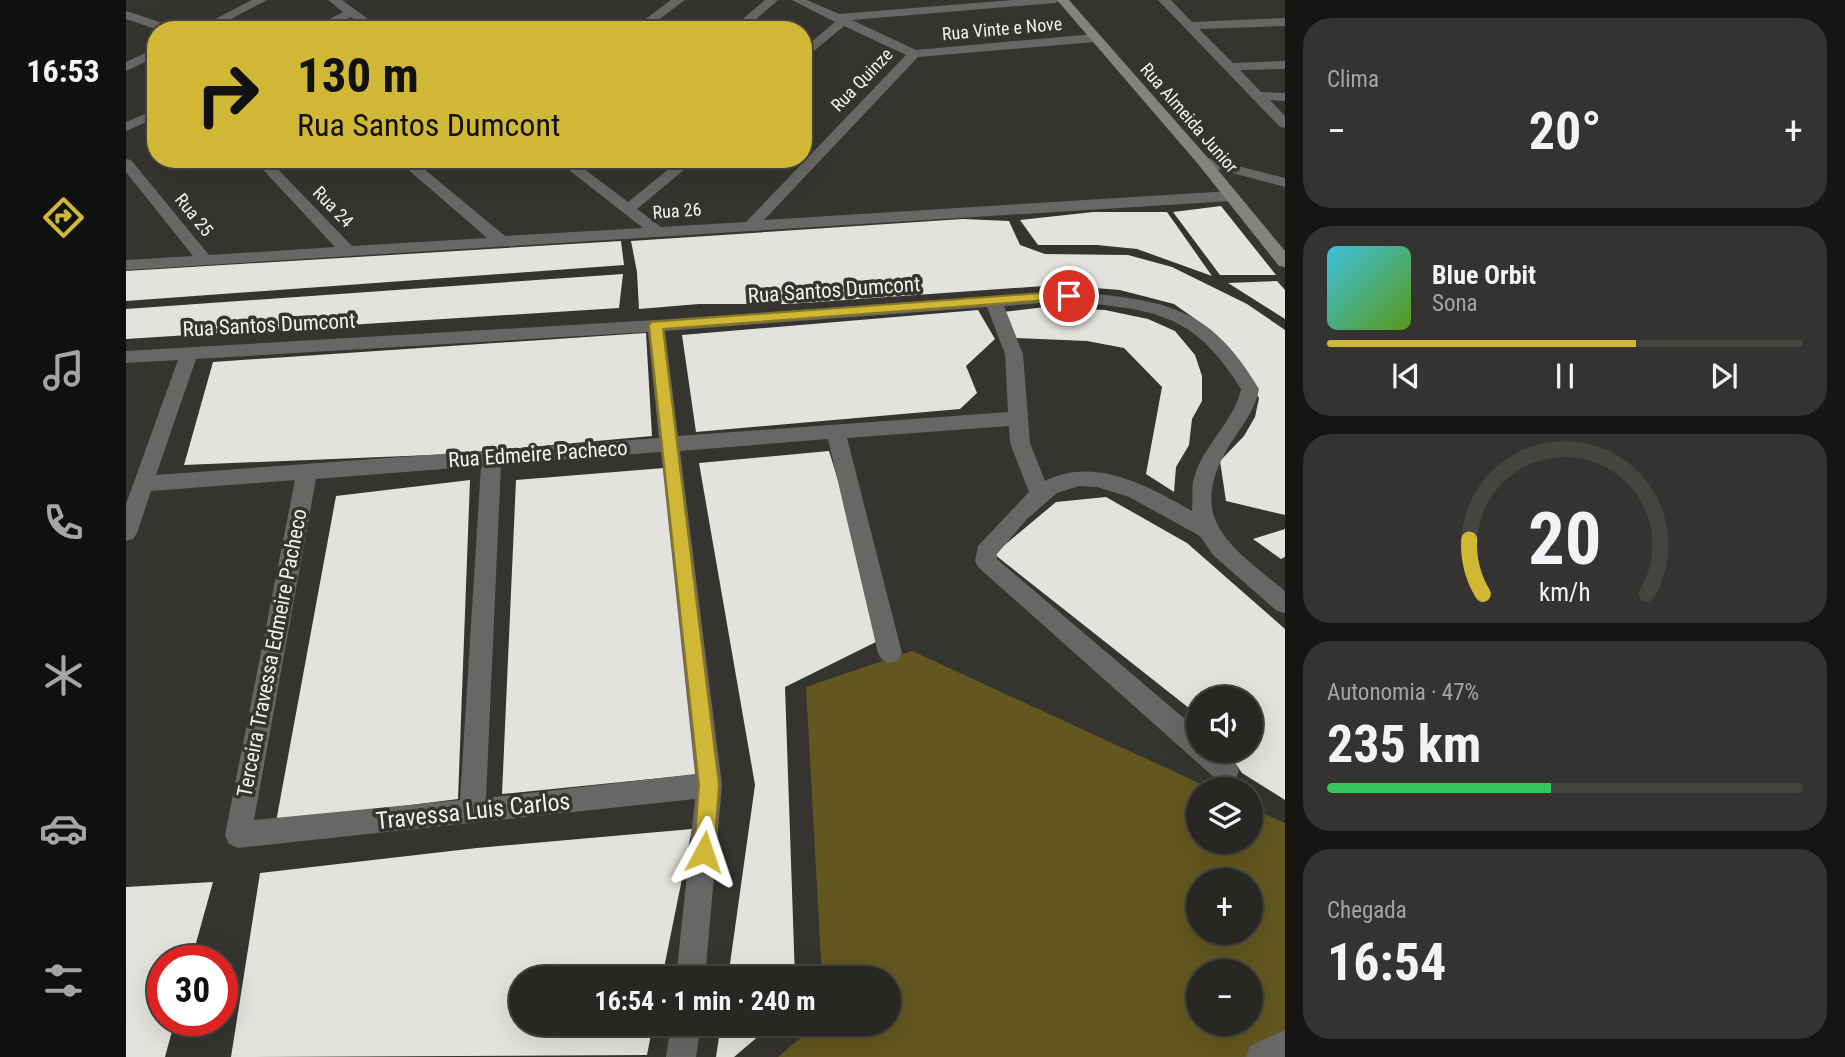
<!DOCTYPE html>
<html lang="pt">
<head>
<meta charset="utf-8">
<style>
  :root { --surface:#282724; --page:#343331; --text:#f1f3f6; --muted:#a5a5a6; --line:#444441; --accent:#d0b736 }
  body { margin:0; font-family:"Roboto Condensed",sans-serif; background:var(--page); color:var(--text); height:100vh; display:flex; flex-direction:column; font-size:26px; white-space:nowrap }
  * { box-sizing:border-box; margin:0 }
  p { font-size:23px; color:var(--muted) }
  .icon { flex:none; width:38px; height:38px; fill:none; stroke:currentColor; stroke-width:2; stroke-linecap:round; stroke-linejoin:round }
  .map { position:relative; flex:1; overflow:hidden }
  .sheet { display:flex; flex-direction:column; gap:18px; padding:18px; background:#161514; width:560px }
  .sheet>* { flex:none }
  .hud { position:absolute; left:21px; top:21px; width:665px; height:147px; border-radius:28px; box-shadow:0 7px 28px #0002,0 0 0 2px var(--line); background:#d0b736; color:#111; overflow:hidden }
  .controls { position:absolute; left:1060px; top:686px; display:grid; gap:14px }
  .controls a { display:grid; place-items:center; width:77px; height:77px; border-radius:50%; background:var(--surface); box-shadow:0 7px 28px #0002,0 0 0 2px var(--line); font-size:35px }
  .speed { position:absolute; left:21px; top:945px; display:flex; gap:14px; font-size:35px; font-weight:700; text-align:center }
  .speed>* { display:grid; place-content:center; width:91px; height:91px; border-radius:50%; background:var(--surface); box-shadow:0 7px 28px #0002,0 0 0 2px var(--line); line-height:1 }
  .speed .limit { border:10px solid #d22; background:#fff; color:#111 }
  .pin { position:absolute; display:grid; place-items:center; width:60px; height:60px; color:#fff; margin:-30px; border:4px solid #fff; border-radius:50%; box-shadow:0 2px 7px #0007 }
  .me { position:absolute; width:77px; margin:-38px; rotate:5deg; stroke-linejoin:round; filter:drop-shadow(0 0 5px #0008) }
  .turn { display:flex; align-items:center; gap:24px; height:147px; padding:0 35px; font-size:32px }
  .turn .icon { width:91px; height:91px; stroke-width:2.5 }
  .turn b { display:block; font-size:49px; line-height:60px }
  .big { font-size:52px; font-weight:700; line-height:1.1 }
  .sheet .card { flex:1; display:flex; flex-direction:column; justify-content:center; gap:10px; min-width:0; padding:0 24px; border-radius:28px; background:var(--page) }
  .sheet .dial { align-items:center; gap:0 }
  .dial svg { height:182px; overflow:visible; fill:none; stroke:var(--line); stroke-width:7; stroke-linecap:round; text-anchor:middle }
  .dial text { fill:var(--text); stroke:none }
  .song { display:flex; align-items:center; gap:21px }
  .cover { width:84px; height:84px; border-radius:10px; background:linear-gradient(135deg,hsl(190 70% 55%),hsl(90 70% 35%)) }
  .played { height:7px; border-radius:4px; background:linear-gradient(90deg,var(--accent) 65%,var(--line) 65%) }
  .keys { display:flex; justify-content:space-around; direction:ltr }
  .heat { display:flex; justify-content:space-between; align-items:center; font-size:38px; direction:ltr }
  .charge { height:10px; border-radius:5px; background:linear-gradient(90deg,#34c759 47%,var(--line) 0) }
  .trip { position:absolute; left:383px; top:966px; width:392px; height:70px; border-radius:35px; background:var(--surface); box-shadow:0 7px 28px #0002,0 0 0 2px var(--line); font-weight:700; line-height:70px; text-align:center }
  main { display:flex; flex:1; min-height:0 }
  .menu { display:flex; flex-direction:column; width:126px; justify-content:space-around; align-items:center; background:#10100e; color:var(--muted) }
  .menu .icon { width:49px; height:49px }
  .menu .selected { color:var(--accent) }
  .menu b { font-size:32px; color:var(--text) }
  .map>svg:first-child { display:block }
</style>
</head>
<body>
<main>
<nav class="menu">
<b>16:53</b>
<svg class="icon selected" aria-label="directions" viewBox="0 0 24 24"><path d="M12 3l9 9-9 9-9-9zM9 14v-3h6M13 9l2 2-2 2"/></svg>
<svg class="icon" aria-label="music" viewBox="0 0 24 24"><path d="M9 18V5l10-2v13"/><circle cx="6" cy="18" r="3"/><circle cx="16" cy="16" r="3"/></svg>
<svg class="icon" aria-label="phone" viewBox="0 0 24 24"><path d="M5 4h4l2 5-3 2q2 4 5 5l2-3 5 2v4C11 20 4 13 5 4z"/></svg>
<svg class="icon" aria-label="climate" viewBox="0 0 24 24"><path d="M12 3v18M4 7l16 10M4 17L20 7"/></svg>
<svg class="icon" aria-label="car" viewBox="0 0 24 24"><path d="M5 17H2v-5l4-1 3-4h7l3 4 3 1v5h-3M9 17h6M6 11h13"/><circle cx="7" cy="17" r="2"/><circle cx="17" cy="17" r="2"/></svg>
<svg class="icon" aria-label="filters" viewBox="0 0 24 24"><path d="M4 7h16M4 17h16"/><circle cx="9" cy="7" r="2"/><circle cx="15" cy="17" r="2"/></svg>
</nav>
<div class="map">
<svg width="1159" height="1057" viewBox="0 0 1159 1057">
  <rect width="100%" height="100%" fill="#353430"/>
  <path fill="#62571f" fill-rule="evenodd" d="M786 651 1086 789H1073V842H1125V808L1159 823V1057H652L691 1024H763V978H696L680 687ZM1073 880H1125V933H1073ZM1073 971H1125V1024H1073Z"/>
  <path fill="#e3e2dd" d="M1095 206 1150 275H1094L1047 212Z
    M967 212H1041L1086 276 1011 249 971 245H912L894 220Z
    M837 219 883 221 894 245 919 254 1002 255 1046 267 1121 304 1159 330V515L1100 501 1094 461 1118 436 1129 417 1133 398 1102 349 1085 330 1048 304 994 290 932 285 663 304H573L513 309 511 272 505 241Z
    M495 241 498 265 0 301V271Z
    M497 274 493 308 0 339V309Z
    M1151 281 1159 290V319L1102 283Z
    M919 307 979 310 1022 319 1049 331 1069 355 1076 376V401L1066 419 1063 445 1050 467 1048 492 1020 474 1036 387 998 348 961 341 890 338 877 312Z
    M852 310 869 339 840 366 851 393 834 409 570 432 556 335Z
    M520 333 526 436 328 454 58 465 87 362Z
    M703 451 760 637 659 687 669 978H602L629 785 573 463Z
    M538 468 575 774 376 794 390 480Z
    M344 480 332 799 150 822 210 496Z
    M980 497 1061 543 1159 629V800L1116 773 1101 751H1125V698H1073V716L868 554 930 502Z
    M1159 529V557L1155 559 1127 539Z
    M566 829 536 978H396V1024H527L521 1055 105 1057 134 873 351 848Z
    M87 882 65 961H37V1020H49L39 1057H0V887Z
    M595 1024H647L608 1057H590Z"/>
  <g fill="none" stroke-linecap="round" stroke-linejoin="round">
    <path fill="#686765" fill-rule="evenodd" d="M126 0H141L84 30H68Z
      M202 0H216L257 30H243L225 17 198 30H182L217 12Z
      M545 0H559L519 30H505Z
      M639 0H652L618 30H604Z
      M666 0H681L713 14 887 0H935L929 3 726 20 790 50 968 34 974 38 968 42 792 57 638 220 1105 191 1113 196 1105 201 0 270V260L67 256 0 172V159L5 160 83 255 209 247 127 159H142L226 246 361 238 270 159H286L379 236 517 228 429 159H445L502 202 555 159H571L511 209 535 227 620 222 780 55 718 26 677 60V49L709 22Z
      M1032 0H1045L1066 22 1159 18V26L1073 29 1107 63 1159 61V69L1114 70 1135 92 1159 93V101L1144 100 1159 116V128L1154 127Z
      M0 11 49 27 51 30H32L0 19Z
      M30 48V57L0 71V62Z
      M30 109V118L0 131V122Z
      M1077 157 1159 178V187L1072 164 1070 161Z
      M943 291C1035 301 1082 302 1133 389 1128 415 1110 432 1098 455 1061 524 1112 551 1159 591V613L1151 611 1087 555 1074 536 1003 497 971 487 953 486 931 493 901 519 871 554V559L1073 731V751H1095L1109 762 1113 771 1109 780 1100 783 1091 780 852 567 849 561 852 546 903 492 884 443 883 426 721 438 776 653 772 660 764 663 756 660 752 653 702 439 554 451 596 785 579 978H550L569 799 112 848 103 844 99 835 169 480 25 491 11 533 7 539 0 541V504L52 360 0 363V351L530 320ZM943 301C1028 311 1066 310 1115 389 1108 422 1077 445 1068 478 1065 488 1067 501 1066 511 1022 486 969 456 919 481L904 443 897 354 878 306ZM861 307 879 354 882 412 552 436 539 331ZM522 332 533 438 30 475 70 359ZM535 452 569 774 360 798 375 464ZM355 466 334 800 128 820 190 479Z
      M545 1024H575L570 1057H540Z
      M1159 1030V1057H1120L1124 1046Z"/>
    <path fill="#848380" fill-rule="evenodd" d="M931 0H943L1082 158 1159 251V267L1153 266 1072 164Z"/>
  </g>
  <path fill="#d0b736" stroke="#877723" stroke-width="2" d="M943 291 948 293V298L537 329 593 785 588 852 585 859 578 862 571 859 568 852 573 785 523 326 525 322Z"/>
  <g text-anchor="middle" stroke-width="7" stroke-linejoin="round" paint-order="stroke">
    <g font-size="18" fill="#f2f1ef" stroke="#353430">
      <text transform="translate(876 29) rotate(-5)" y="6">Rua Vinte e Nove</text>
      <text transform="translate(736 80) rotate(-46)" y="6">Rua Quinze</text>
      <text transform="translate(1063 118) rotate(49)" y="6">Rua Almeida Junior</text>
      <text transform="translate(207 207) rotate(46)" y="6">Rua 24</text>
      <text transform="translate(551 211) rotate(-4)" y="6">Rua 26</text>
      <text transform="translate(68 215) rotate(51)" y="6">Rua 25</text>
    </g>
    <g font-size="21" fill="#f2f1ef" stroke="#353430">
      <text transform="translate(708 290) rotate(-4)" y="7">Rua Santos Dumcont</text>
      <text transform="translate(143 325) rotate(-3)" y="7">Rua Santos Dumcont</text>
      <text transform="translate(412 454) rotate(-4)" y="7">Rua Edmeire Pacheco</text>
      <text transform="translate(146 653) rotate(-79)" y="7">Terceira Travessa Edmeire Pacheco</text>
    </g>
    <g font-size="24" fill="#f2f1ef" stroke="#353430">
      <text transform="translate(347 811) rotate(-6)" y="8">Travessa Luis Carlos</text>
    </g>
  </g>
</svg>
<div class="controls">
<a><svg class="icon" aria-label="sound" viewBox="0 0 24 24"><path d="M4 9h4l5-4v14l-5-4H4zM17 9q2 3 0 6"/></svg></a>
<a><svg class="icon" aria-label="layers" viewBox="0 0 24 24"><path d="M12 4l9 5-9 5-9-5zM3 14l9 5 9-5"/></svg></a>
<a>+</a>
<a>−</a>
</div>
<div class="speed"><div class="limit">30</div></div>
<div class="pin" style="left:943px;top:296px;background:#d93025"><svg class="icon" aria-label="arrive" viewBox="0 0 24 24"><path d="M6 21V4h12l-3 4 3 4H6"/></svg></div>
<svg class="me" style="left:578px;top:852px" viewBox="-20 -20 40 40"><path d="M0-17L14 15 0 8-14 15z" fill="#d0b736" stroke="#fff" stroke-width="4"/></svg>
<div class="trip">16:54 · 1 min · 240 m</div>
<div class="hud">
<div class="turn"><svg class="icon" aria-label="right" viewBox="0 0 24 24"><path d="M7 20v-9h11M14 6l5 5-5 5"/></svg><div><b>130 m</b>Rua Santos Dumcont</div></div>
</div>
</div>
<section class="sheet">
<div class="card"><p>Clima</p>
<div class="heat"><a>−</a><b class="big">20°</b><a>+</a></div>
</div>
<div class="card">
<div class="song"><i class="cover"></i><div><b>Blue Orbit</b><p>Sona</p></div></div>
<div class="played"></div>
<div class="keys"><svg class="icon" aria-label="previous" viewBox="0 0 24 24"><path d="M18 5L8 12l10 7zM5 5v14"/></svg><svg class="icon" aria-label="pause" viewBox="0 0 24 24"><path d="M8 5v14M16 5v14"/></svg><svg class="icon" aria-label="next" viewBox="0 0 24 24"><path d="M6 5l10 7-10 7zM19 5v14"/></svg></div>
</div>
<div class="card dial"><svg viewBox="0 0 100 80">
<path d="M14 69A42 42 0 1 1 86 69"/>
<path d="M14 69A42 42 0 0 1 8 45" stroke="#d0b736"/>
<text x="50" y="56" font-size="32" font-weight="700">20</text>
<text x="50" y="72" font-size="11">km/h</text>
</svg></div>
<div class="card"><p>Autonomia · 47%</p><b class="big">235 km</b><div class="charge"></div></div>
<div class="card"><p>Chegada</p><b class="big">16:54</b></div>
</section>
</main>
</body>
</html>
